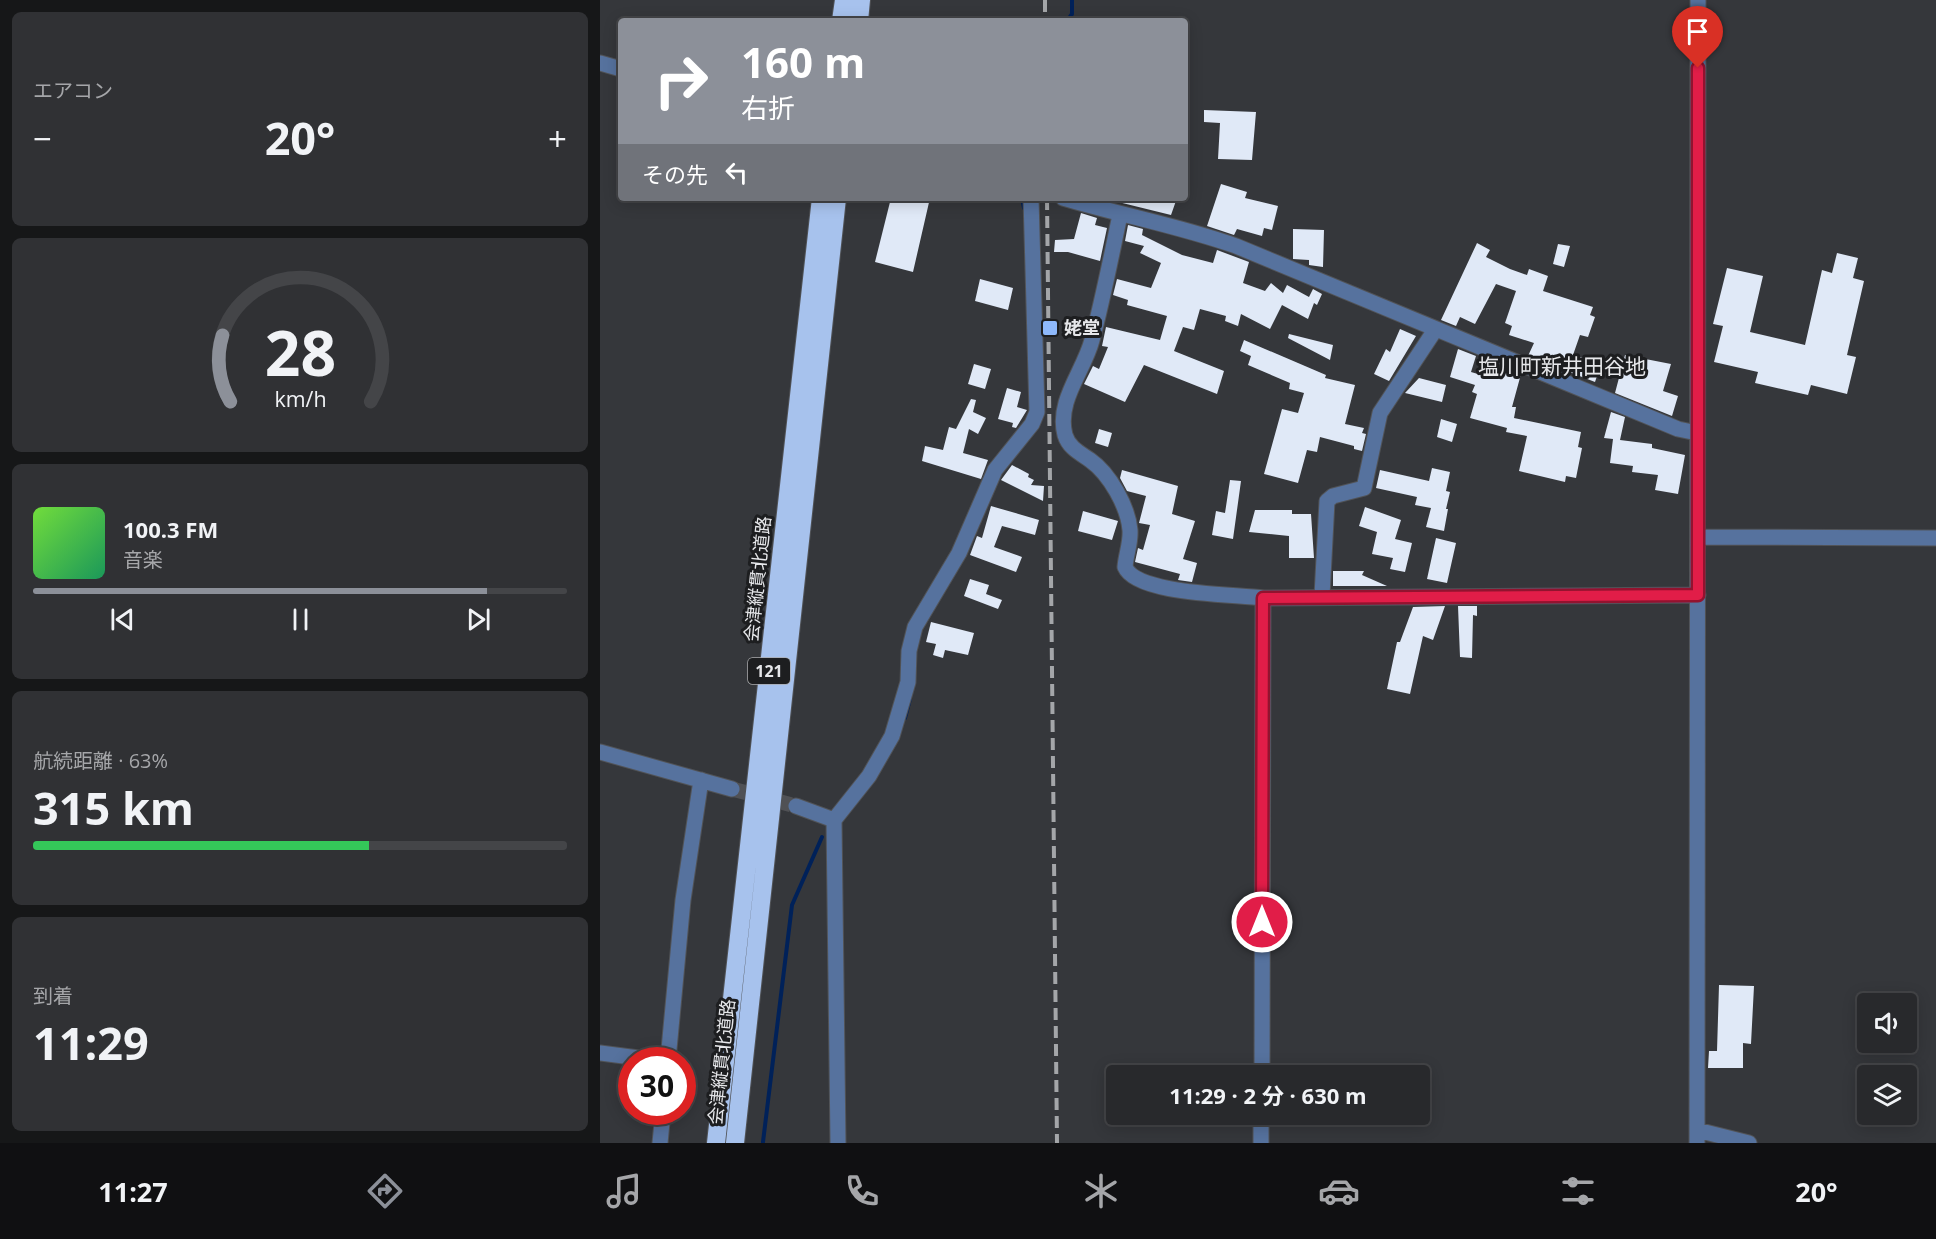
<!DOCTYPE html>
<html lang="ja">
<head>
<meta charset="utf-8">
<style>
  :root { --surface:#28292c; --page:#303134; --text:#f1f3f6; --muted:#a5a6a9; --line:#444548; --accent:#8c9099 }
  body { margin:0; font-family:"Open Sans","Noto Sans JP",sans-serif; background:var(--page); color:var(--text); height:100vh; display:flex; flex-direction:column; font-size:22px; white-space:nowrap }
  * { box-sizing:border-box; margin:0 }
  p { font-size:20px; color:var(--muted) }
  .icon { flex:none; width:33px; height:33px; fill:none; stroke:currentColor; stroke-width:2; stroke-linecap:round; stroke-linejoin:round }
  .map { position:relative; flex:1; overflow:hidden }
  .details { display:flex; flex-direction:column; gap:12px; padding:12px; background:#161718; width:600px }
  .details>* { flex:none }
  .banner { position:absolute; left:18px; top:18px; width:570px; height:183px; border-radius:6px; box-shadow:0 3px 15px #0003,0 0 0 2px var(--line); background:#8c9099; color:#fff; overflow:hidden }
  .tools { position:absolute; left:1257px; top:993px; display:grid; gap:12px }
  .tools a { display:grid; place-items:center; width:60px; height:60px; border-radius:6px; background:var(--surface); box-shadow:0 3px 15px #0003,0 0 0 2px var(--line); font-size:30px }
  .speed { position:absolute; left:18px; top:1047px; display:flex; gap:12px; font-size:30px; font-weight:700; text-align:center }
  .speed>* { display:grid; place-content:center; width:78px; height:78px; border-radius:50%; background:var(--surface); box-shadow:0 3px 15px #0003,0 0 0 2px var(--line); line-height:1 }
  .speed .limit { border:9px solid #d22; background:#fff; color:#111 }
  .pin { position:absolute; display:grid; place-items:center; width:51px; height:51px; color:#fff; margin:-62px -26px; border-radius:50% 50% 50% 0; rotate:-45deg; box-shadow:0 0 6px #0007 }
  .pin .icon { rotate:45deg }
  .me { position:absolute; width:66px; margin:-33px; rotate:0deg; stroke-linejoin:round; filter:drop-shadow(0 0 4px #0008) }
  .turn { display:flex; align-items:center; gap:21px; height:126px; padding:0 24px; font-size:27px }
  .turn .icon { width:78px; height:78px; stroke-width:2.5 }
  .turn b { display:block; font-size:42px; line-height:51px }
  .then { display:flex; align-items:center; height:57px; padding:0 24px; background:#0003; gap:12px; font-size:22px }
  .big { font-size:45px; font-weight:700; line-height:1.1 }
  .details .card { flex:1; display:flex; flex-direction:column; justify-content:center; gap:9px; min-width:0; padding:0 21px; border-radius:9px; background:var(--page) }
  .details .dial { align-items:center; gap:0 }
  .dial svg { height:156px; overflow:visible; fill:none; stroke:var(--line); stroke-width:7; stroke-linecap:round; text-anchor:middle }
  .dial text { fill:var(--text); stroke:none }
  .song { display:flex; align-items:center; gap:18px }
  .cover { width:72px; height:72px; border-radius:9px; background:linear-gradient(135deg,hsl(100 70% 55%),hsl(150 70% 35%)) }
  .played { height:6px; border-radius:3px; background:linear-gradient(90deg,var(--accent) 85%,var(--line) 85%) }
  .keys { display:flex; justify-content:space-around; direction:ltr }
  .heat { display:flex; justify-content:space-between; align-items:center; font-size:33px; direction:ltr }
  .charge { height:9px; border-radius:4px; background:linear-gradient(90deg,#34c759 63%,var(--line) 0) }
  .trip { position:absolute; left:506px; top:1065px; width:324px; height:60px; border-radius:6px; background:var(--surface); box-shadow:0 3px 15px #0003,0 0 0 2px var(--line); font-weight:700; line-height:60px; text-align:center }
  .tab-bar { display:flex; height:96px; justify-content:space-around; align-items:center; background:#101012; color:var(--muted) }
  .tab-bar .icon { width:42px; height:42px }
  .tab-bar .active { color:var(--accent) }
  .tab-bar b { font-size:27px; color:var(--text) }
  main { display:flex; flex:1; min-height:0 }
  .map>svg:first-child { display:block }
</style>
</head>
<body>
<main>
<section class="details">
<div class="card"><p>エアコン</p>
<div class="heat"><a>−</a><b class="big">20°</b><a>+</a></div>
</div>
<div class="card dial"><svg viewBox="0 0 100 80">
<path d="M14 69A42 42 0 1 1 86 69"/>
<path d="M14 69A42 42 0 0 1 10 35" stroke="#8c9099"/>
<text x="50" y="56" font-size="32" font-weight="700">28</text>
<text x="50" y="72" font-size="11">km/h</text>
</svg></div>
<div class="card">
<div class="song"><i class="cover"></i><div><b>100.3 FM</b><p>音楽</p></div></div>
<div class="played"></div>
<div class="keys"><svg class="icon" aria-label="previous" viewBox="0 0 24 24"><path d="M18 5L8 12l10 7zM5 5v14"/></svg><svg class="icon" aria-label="pause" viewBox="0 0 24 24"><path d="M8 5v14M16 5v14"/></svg><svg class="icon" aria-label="next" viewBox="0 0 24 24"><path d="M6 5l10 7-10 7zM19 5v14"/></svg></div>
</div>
<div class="card"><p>航続距離 · 63%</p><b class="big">315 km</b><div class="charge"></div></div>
<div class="card"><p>到着</p><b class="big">11:29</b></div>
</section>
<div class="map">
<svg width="1336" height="1143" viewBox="0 0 1336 1143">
  <rect width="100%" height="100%" fill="#35373b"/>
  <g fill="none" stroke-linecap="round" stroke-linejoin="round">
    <path stroke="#002159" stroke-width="4" d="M467 21 472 14V0
      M422 198 424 208
      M305 718 310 699
      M163 1142 192 905 222 837"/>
  </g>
  <path fill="#e0e9f7" d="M604 110 656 112 652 160 618 159 620 123 604 122Z
    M621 184 647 192 645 198 678 206 672 230 664 228 662 236 637 229 634 235 607 226Z
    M291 198H330L313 272 275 262Z
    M502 198H577L571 215Z
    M481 213 497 218 495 225 507 228 500 261 468 252H454L455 240 474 239Z
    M528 225 543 229 542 235 582 255 613 263 617 250 649 262 643 283 665 291 671 283 683 293 687 285 709 297 713 289 722 294 717 305 714 303 708 319 682 305 670 329 641 314 638 326 625 321 626 316 600 309 594 330 583 327 574 351 624 371 617 394 544 365 525 402 484 384 493 366 499 369 508 347 502 346 506 327 560 340 567 316 527 305 528 300 513 295 517 279 551 288 561 263 540 253 544 246 525 241Z
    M693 229 724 230 723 267 709 265V260L693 259Z
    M877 243 890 250 886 257 910 269 927 275 929 269 948 276 943 291 993 307 990 315 995 317 988 337 980 335 973 355 990 360 988 366 999 370 995 382 928 356 934 343 909 335 912 326 905 323 916 291 896 284 875 324 860 317 856 326 841 320Z
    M958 244 970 246 964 267 953 264Z
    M1237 253 1258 258 1253 278 1264 281 1247 355 1256 357 1247 394 1211 385 1208 395 1155 383 1158 372 1114 362 1123 326 1113 324 1127 268 1163 276 1150 332 1205 345 1222 270 1232 273Z
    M380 279 413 288 408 310 375 301Z
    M800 329 816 336 789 381 774 374 786 349 790 352Z
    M689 334 733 345 730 360 688 338Z
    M644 340 726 375 725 378 755 385 745 424 764 428 762 433 766 434 762 451 754 449V446L720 437 717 452 707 450 698 483 664 474 682 409 698 413 704 393 689 389 690 383 648 365 651 356 640 351Z
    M858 349 876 356 871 372 895 379 900 366 921 374 912 407H916L914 418 981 432 978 447 982 448 976 478 966 476 965 482 919 471 927 436 906 432 907 428 870 418 877 394 872 392 875 385 850 377Z
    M1025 355 1071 364 1063 391 1078 396 1072 416 1015 393Z
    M374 364 391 369 385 389 368 384Z
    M819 378 846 385 842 402 805 393Z
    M407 388 421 392 417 407 427 410 416 428 412 427 413 423 398 419Z
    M371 399 376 400 373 412 386 418 378 434 369 429 363 453 388 460 381 479 322 461 325 446 343 450 349 427 356 429Z
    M1011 412 1025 417 1020 440 1052 444V448L1085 455 1078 494 1055 490 1058 475 1032 472 1033 466 1010 463 1013 439 1004 438Z
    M841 419 857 424 852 442 837 437Z
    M499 429 512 433 508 447 495 443Z
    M412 465 429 474 428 477 434 480 431 485 444 486 443 501 401 480Z
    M832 468 850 472 846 491 850 492 846 509H848L844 531 826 527 831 508 815 505 817 497 776 488 780 470 829 481Z
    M522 470 578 486 572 514 595 521 583 559 597 563 592 582 578 580 580 574 535 562 538 548 543 550 550 525 539 523 546 496 527 491 520 478Z
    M630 480 641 481 633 539 612 535 616 511 625 513Z
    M391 506 439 520 435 535 402 526 394 547 422 557 416 572 370 555 377 536 382 538Z
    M765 507 801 520 795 539 812 543 805 572 790 569 793 558 772 554 777 532 759 526Z
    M655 510H692V514H711L714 558H689V536L649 532Z
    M483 511 518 521 512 540 478 531Z
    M836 538 856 543 847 583 827 579Z
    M733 571H764L762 575 787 586H733Z
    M370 579 389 585 386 594 402 600 398 609 364 596Z
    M845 606 833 640 823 636 810 694 787 689 797 642H800L813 607Z
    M858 606H877V616L873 615 872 658 860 657Z
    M331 622 374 633 368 655 345 650 343 658 333 655 336 644 326 642Z
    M1119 985 1154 986 1151 1044 1143 1043V1068H1108L1109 1051H1117Z"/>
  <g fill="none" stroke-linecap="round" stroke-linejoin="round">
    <path stroke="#505155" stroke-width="15" stroke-dasharray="15 8" stroke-linecap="butt" d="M132 789 196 806"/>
    <defs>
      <path id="minor" d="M0 63 21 69
        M463 198C520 215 580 226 636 246L1078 429 1097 433
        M520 215C511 257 503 299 492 340 484 371 456 401 465 435 469 448 480 453 490 460 510 474 528 507 530 530 531 543 526 554 525 567 537 595 636 594 663 598
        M1098 537 1336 538
        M722 596 727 501 733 496 764 488 780 413 835 330
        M0 752 132 789
        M196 806 234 820
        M0 1053 54 1060
        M68 1060 83 900 101 780
        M662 1076 663 598 1098 595
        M1097 1130 1149 1143
        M60 1143 63 1112
        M238 1143 234 820 269 776 292 736 308 682 309 651 315 627 359 553 395 470 432 424 437 412 431 198
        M661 1143V1114
        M1097 1143 1098 0"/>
      <path id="highway" d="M241 21 244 0
        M259 21 261 0
        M116 1143 221 198
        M135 1143 237 198"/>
    </defs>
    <use href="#minor" stroke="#515357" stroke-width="17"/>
    <use href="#highway" stroke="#515357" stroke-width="20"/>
    <use href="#minor" stroke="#56729e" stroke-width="15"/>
    <use href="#highway" stroke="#a7c2ed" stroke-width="18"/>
    <path stroke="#a4a6a9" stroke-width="4" stroke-dasharray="12 6" stroke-linecap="butt" d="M445 0V21
      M447 198 457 1143"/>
  </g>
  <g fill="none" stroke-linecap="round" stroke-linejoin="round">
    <defs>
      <path id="route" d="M662 922 663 598 1098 595V68"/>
    </defs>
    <use href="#route" stroke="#92132f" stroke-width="15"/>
    <use href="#route" stroke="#e11d48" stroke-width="10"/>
  </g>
  <rect fill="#8eb9fc" stroke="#1d1e20" stroke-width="2" x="442" y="320" width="16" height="16" rx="3"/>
  <g text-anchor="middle" stroke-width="6" stroke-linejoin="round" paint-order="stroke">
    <rect fill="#1d1e20" stroke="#aaabad" stroke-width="1.5" x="148" y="658" width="42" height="26" rx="4.5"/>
    <g font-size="16" font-weight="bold" fill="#e6e7ea">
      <text x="169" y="677">121</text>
    </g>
    <g font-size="18" font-weight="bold" fill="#e6e7ea" stroke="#1d1e20" text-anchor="start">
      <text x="464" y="334">姥堂</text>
    </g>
    <g font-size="18" fill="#e6e7ea" stroke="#1d1e20">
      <text transform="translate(158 579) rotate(-84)" y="6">会津縦貫北道路</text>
      <text transform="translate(122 1062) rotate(-84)" y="6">会津縦貫北道路</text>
    </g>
    <g font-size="21" fill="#e6e7ea" stroke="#1d1e20">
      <text x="962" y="374">塩川町新井田谷地</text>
    </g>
  </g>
</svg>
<div class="tools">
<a><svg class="icon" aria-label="sound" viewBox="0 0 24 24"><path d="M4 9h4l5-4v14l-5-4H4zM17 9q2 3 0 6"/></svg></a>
<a><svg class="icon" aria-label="layers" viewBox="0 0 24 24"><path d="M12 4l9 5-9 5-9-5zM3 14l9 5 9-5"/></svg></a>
</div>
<div class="speed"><div class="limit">30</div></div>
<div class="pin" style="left:1098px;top:68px;background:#d93025"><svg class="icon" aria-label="arrive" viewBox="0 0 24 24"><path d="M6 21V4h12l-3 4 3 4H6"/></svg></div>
<svg class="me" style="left:662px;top:922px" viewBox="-20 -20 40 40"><circle r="17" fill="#e11d48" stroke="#fff" stroke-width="3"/><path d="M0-11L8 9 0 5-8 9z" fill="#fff"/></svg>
<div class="trip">11:29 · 2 分 · 630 m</div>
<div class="banner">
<div class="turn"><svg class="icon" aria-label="right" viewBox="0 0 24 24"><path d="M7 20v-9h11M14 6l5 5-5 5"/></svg><div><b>160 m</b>右折</div></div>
<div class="then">その先<svg class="icon" aria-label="left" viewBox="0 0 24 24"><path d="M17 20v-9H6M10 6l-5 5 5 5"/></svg></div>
</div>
</div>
</main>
<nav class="tab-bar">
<b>11:27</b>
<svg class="icon active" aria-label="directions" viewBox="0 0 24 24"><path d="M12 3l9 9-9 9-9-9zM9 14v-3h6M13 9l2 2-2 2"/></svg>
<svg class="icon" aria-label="music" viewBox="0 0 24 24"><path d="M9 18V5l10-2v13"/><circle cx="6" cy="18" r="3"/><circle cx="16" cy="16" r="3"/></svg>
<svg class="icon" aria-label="phone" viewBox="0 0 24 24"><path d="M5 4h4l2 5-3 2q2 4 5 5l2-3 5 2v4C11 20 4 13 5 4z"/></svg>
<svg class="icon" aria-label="climate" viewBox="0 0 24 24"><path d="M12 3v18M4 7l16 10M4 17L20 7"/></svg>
<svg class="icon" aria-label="car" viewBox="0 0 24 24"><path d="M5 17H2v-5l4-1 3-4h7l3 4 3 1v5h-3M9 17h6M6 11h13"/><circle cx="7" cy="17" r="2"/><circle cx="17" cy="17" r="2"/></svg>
<svg class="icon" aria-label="filters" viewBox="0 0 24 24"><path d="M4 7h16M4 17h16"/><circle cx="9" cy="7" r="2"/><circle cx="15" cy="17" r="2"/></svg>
<b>20°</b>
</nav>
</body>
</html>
